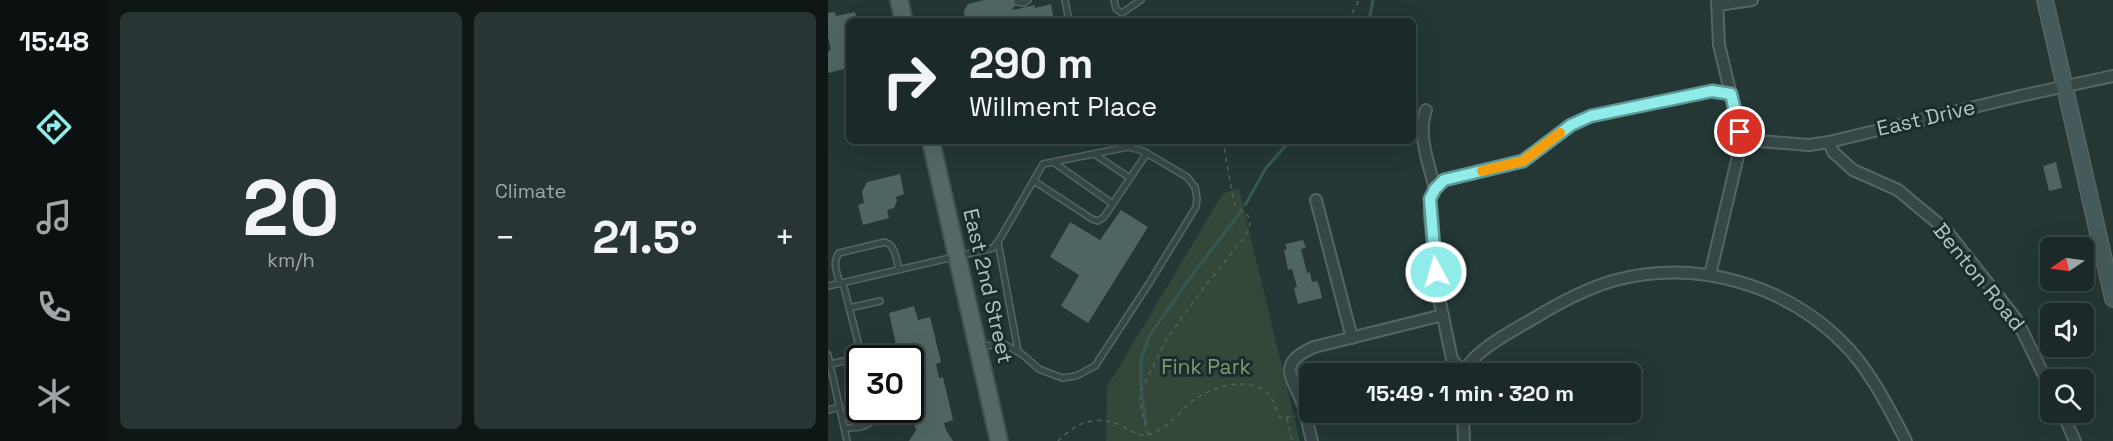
<!DOCTYPE html>
<html lang="en">
<head>
<meta charset="utf-8">
<style>
  :root { --surface:#1b2928; --page:#283534; --text:#f1f3f6; --muted:#a0a6a8; --line:#394545; --accent:#8fece9 }
  body { margin:0; font-family:"Space Grotesk",sans-serif; background:var(--page); color:var(--text); height:100vh; display:flex; flex-direction:column; font-size:22px; white-space:nowrap }
  * { box-sizing:border-box; margin:0 }
  p { font-size:20px; color:var(--muted) }
  .icon { flex:none; width:33px; height:33px; fill:none; stroke:currentColor; stroke-width:2; stroke-linecap:round; stroke-linejoin:round }
  .map { position:relative; flex:1; overflow:hidden }
  .side { display:flex; flex-direction:column; gap:12px; padding:12px; background:#0f1716; width:720px }
  .side>* { flex:none }
  .hud { position:absolute; left:18px; top:18px; width:570px; height:126px; border-radius:9px; box-shadow:0 6px 24px #0002,0 0 0 2px var(--line); background:#1b2928; color:var(--text); overflow:hidden }
  .needle { width:39px; rotate:257deg }
  .buttons { position:absolute; left:1212px; top:237px; display:grid; gap:12px }
  .buttons a { display:grid; place-items:center; width:54px; height:54px; border-radius:9px; background:var(--surface); box-shadow:0 6px 24px #0002,0 0 0 2px var(--line); font-size:30px }
  .speed { position:absolute; left:18px; top:345px; display:flex; gap:12px; font-size:30px; font-weight:700; text-align:center }
  .speed>* { display:grid; place-content:center; width:78px; height:78px; border-radius:50%; background:var(--surface); box-shadow:0 6px 24px #0002,0 0 0 2px var(--line); line-height:1 }
  .speed .limit { border:3px solid #111; border-radius:9px; background:#fff; color:#111 }
  .pin { position:absolute; display:grid; place-items:center; width:51px; height:51px; color:#fff; margin:-26px; border:3px solid #fff; border-radius:50%; box-shadow:0 2px 6px #0007 }
  .me { position:absolute; width:66px; margin:-33px; rotate:354deg; stroke-linejoin:round; filter:drop-shadow(0 0 4px #0008) }
  .turn { display:flex; align-items:center; gap:21px; height:126px; padding:0 24px; font-size:27px }
  .turn .icon { width:78px; height:78px; stroke-width:2.5 }
  .turn b { display:block; font-size:42px; line-height:51px }
  .big { font-size:45px; font-weight:600; line-height:1.1 }
  .side .tile { flex:1; display:flex; flex-direction:column; justify-content:center; gap:9px; min-width:0; padding:0 21px; border-radius:9px; background:var(--page) }
  .side .dial { align-items:center; gap:0 }
  .dial b { font-size:78px; line-height:1 }
  .heat { display:flex; justify-content:space-between; align-items:center; font-size:33px; direction:ltr }
  .side .tiles { flex:1; display:grid; gap:12px; grid-template-columns:repeat(2,1fr) }
  .trip { position:absolute; left:471px; top:363px; width:342px; height:60px; border-radius:9px; background:var(--surface); box-shadow:0 6px 24px #0002,0 0 0 2px var(--line); font-weight:600; line-height:60px; text-align:center }
  main { display:flex; flex:1; min-height:0 }
  .menu { display:flex; flex-direction:column; width:108px; justify-content:space-around; align-items:center; background:#0b1010; color:var(--muted) }
  .menu .icon { width:42px; height:42px }
  .menu .current { color:var(--accent) }
  .menu b { font-size:27px; color:var(--text) }
  .map>svg:first-child { display:block }
</style>
</head>
<body>
<main>
<nav class="menu">
<b>15:48</b>
<svg class="icon current" aria-label="directions" viewBox="0 0 24 24"><path d="M12 3l9 9-9 9-9-9zM9 14v-3h6M13 9l2 2-2 2"/></svg>
<svg class="icon" aria-label="music" viewBox="0 0 24 24"><path d="M9 18V5l10-2v13"/><circle cx="6" cy="18" r="3"/><circle cx="16" cy="16" r="3"/></svg>
<svg class="icon" aria-label="phone" viewBox="0 0 24 24"><path d="M5 4h4l2 5-3 2q2 4 5 5l2-3 5 2v4C11 20 4 13 5 4z"/></svg>
<svg class="icon" aria-label="climate" viewBox="0 0 24 24"><path d="M12 3v18M4 7l16 10M4 17L20 7"/></svg>
</nav>
<section class="side">
<div class="tiles">
<div class="tile dial"><b>20</b><p>km/h</p></div>
<div class="tile"><p>Climate</p>
<div class="heat"><a>−</a><b class="big">21.5°</b><a>+</a></div>
</div>
</div>
</section>
<div class="map">
<svg width="1285" height="441" viewBox="0 0 1285 441">
  <rect width="100%" height="100%" fill="#243735"/>
  <path fill="#344839" d="M411 189 472 441H278L279 387 395 193Z"/>
  <g fill="none" stroke-linecap="round" stroke-linejoin="round">
    <path stroke="#355856" stroke-width="3" d="M541 21 545 0
      M417 205 438 168 462 141
      M318 423 313 388V359L321 336 367 271 412 213"/>
  </g>
  <path fill="#4f6564" d="M156 0H185L187 6 184 10 207 5V8L223 4 226 21H137L136 11 140 4Z
    M7 12 8 16 27 12 29 21H21L20 68 0 73V51L3 50 0 37V13Z
    M1228 162 1234 188 1221 191 1215 166Z
    M72 174 76 194 68 197 69 201 66 208 59 210 61 218 35 225 30 205 36 203 34 192 39 182Z
    M293 210 320 227 260 323 233 306 251 275 222 257 242 222 272 240Z
    M475 240 478 248 473 249 479 273 482 272 484 282 489 281 491 285 494 298 470 304 466 288 469 287 464 269 460 270 456 250 459 249 457 244Z
    M86 306 90 320 102 317 113 362 108 364 111 378 115 377 125 420 116 423 118 430 125 441H81L88 430 82 408V358H71L61 313Z"/>
  <g fill="none" stroke-linecap="round" stroke-linejoin="round">
    <defs>
      <path id="lane" d="M237 0 241 21
        M286 0 288 9 294 13 313 0
        M189 2 196 3 200 0
        M266 154 302 178
        M225 162 285 204
        M206 181 264 219 270 221 276 217 319 153
        M170 242 190 351
        M15 283 34 358
        M12 284C9 273 4 262 11 253L57 242C68 246 68 259 71 270
        M0 286 165 248 173 237 215 164 300 147 315 151 359 177 367 187 369 198 368 207 320 285 267 366 248 376 234 378 211 369 195 355 178 345 169 344 153 347
        M21 308 52 301
        M0 355 19 441
        M2 364 34 357
        M0 410 12 407
        M17 428C30 428 41 428 48 415L47 410"/>
      <path id="street" d="M890 5 924 0
        M598 110C589 135 601 164 607 189
        M912 132 922 140 931 141 981 145 1001 142 1192 96 1285 76
        M1001 142 1005 152 1025 170 1070 190 1118 230 1189 320 1222 388
        M488 200 524 338
        M882 275 910 156 912 132 891 45 889 0
        M636 370 628 364 624 359 610 293 602 217V199L607 189 616 180 695 161 743 125 763 116 884 91 903 94
        M635 374C645 349 691 328 713 314 735 301 767 285 792 279 871 260 957 285 1014 342 1041 368 1061 408 1078 441
        M635 412 636 441
        M1234 412 1247 441
        M484 441C481 430 479 419 476 408 467 379 445 365 486 347L615 315"/>
      <path id="secondary" d="M1217 0 1285 299"/>
      <path id="primary" d="M71 0 76 21
        M103 141 171 441"/>
    </defs>
    <use href="#lane" stroke="#556564" stroke-width="8"/>
    <use href="#street" stroke="#556564" stroke-width="14"/>
    <use href="#secondary" stroke="#556564" stroke-width="18"/>
    <use href="#primary" stroke="#435353" stroke-width="20"/>
    <path stroke="#51625a" stroke-width="1.5" stroke-dasharray="4.5 4.5" stroke-linecap="butt" d="M520 21 531 0
      M459 418 464 441
      M320 435 312 403 313 391 340 337 377 286 417 237C429 213 417 217 406 203L395 141
      M230 441C248 422 268 415 292 425 302 430 311 438 322 434 339 429 350 414 362 403 381 387 419 375 439 393 446 399 448 410 452 418L468 416"/>
    <use href="#lane" stroke="#374746" stroke-width="5"/>
    <use href="#street" stroke="#374746" stroke-width="10"/>
    <use href="#secondary" stroke="#455a5a" stroke-width="15"/>
    <use href="#primary" stroke="#556766" stroke-width="16"/>
  </g>
  <g fill="none" stroke-linecap="round" stroke-linejoin="round">
    <defs>
      <path id="route" d="M608 272 602 199 607 189 616 180 695 161 743 125 763 116 884 91 903 94 912 132"/>
    </defs>
    <use href="#route" stroke="#5d9997" stroke-width="15"/>
    <use href="#route" stroke="#8fece9" stroke-width="10"/>
    <path stroke="#f59e0b" stroke-width="10" d="M654 171 695 161 732 133"/>
  </g>
  <g text-anchor="middle" stroke-width="6" stroke-linejoin="round" paint-order="stroke">
    <g font-size="21" fill="#b2c3c3" stroke="#1c2c2b">
      <text transform="translate(1098 118) rotate(-13)" y="7">East Drive</text>
      <text transform="translate(1151 277) rotate(51)" y="7">Benton Road</text>
      <text transform="translate(160 286) rotate(77)" y="7">East 2nd Street</text>
    </g>
    <g font-size="21" fill="#829773" stroke="#1c2c2b">
      <text x="378" y="374">Fink Park</text>
    </g>
  </g>
</svg>
<div class="buttons">
<a><svg class="needle" viewBox="-14 -14 28 28"><path d="M0-13l5 13h-10z" fill="#e53935"/><path d="M0 13l5-13h-10z" fill="#a0a6a8"/></svg></a>
<a><svg class="icon" aria-label="sound" viewBox="0 0 24 24"><path d="M4 9h4l5-4v14l-5-4H4zM17 9q2 3 0 6"/></svg></a>
<a><svg class="icon" aria-label="search" viewBox="0 0 24 24"><circle cx="10" cy="10" r="6"/><path d="M15 15l6 6"/></svg></a>
</div>
<div class="speed"><div class="limit">30</div></div>
<div class="pin" style="left:912px;top:132px;background:#d93025"><svg class="icon" aria-label="arrive" viewBox="0 0 24 24"><path d="M6 21V4h12l-3 4 3 4H6"/></svg></div>
<svg class="me" style="left:608px;top:272px" viewBox="-20 -20 40 40"><circle r="17" fill="#8fece9" stroke="#fff" stroke-width="3"/><path d="M0-11L8 9 0 5-8 9z" fill="#fff"/></svg>
<div class="trip">15:49 · 1 min · 320 m</div>
<div class="hud">
<div class="turn"><svg class="icon" aria-label="right" viewBox="0 0 24 24"><path d="M7 20v-9h11M14 6l5 5-5 5"/></svg><div><b>290 m</b>Willment Place</div></div>
</div>
</div>
</main>
</body>
</html>
